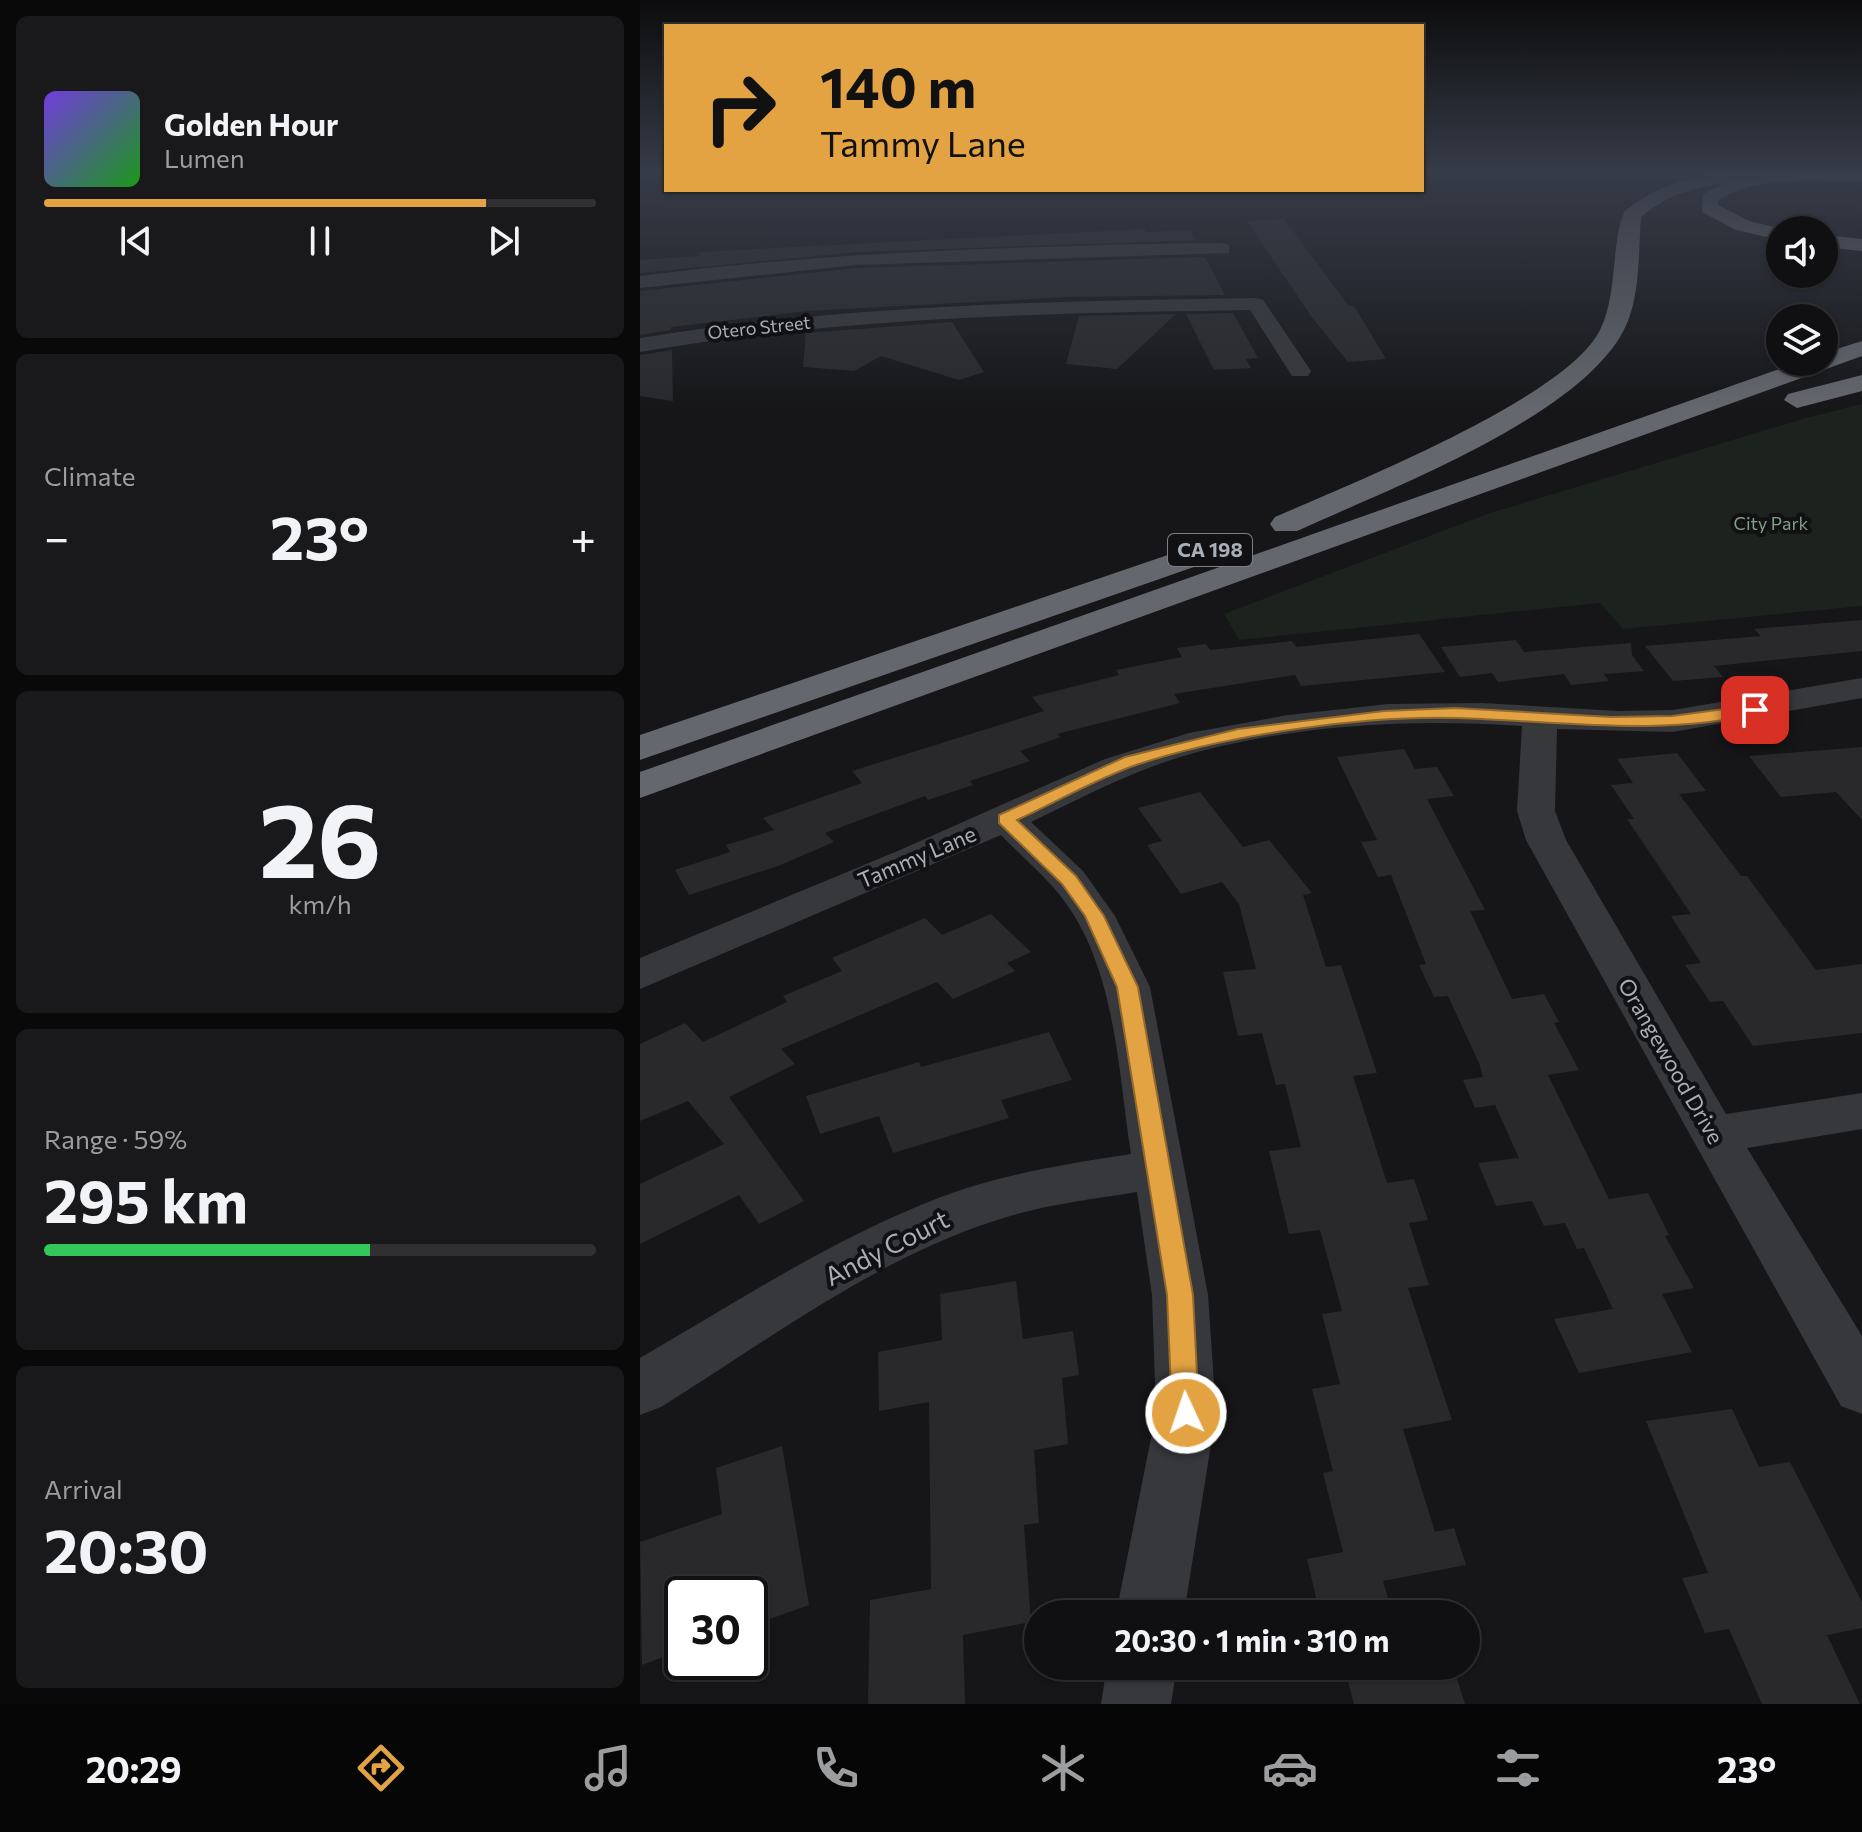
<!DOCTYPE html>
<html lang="en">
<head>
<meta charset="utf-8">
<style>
  :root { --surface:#101012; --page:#19191b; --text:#f1f3f6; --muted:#9c9d9f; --line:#303032; --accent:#e3a343 }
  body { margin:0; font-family:Commissioner,sans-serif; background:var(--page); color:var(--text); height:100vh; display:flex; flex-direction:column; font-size:30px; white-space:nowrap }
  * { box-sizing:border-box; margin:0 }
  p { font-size:26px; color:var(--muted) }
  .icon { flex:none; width:44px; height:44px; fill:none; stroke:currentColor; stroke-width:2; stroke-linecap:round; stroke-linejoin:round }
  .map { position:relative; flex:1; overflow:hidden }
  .drawer { display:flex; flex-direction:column; gap:16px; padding:16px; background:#09090a; width:640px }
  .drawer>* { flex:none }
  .hud { position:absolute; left:24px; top:24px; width:760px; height:168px; border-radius:0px; box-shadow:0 2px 6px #0004,0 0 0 2px var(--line); background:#e3a343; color:#111; overflow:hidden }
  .fabs { position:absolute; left:1126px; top:216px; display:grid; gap:16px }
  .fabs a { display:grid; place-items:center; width:72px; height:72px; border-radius:50%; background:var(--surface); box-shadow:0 2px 6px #0004,0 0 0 2px var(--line); font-size:40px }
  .speed { position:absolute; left:24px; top:1576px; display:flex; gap:16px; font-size:40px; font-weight:700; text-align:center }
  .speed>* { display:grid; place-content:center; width:104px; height:104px; border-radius:50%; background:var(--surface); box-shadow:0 2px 6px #0004,0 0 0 2px var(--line); line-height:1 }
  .speed .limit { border:4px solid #111; border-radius:12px; background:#fff; color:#111 }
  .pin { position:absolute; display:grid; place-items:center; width:68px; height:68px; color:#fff; margin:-34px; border-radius:16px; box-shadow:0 4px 12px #0006 }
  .me { position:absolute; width:88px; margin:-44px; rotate:357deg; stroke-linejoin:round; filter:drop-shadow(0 0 6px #0008) }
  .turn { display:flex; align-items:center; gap:28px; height:168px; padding:0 24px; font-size:36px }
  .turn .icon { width:104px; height:104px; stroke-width:2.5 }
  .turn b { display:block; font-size:56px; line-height:68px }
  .big { font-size:60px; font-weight:700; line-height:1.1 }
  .drawer .card { flex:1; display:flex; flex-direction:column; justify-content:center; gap:12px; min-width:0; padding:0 28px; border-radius:12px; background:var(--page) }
  .drawer .dial { align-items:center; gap:0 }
  .dial b { font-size:104px; line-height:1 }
  .song { display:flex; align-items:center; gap:24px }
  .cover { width:96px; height:96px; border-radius:12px; background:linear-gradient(135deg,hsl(260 70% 55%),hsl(120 70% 35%)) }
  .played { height:8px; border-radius:4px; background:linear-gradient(90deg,var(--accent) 80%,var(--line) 80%) }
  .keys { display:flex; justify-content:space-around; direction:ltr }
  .heat { display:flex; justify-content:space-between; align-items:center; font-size:44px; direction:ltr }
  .charge { height:12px; border-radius:6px; background:linear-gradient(90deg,#34c759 59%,var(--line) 0) }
  .trip { position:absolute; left:384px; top:1600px; width:456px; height:80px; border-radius:40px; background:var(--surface); box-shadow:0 2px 6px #0004,0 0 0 2px var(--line); font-weight:700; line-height:80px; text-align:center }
  .dock { display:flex; height:128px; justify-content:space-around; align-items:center; background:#060607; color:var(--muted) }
  .dock .icon { width:56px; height:56px }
  .dock .current { color:var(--accent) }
  .dock b { font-size:36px; color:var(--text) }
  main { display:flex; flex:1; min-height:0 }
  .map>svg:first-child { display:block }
</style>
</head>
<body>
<main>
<section class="drawer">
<div class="card">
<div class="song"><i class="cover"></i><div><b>Golden Hour</b><p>Lumen</p></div></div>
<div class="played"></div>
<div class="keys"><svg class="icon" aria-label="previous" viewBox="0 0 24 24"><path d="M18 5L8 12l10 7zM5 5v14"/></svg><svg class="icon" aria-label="pause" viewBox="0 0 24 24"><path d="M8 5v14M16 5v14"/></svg><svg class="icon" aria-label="next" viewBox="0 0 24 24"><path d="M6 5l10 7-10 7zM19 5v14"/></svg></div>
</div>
<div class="card"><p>Climate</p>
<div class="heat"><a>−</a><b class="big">23°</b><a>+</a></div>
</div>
<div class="card dial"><b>26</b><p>km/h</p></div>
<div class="card"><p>Range · 59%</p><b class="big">295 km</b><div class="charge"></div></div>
<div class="card"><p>Arrival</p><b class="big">20:30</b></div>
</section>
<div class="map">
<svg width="1222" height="1704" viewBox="0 0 1222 1704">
  <rect width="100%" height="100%" fill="#161618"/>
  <path fill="#1c221d" d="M1222 404V606L983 629 960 603 599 640 584 614 850 513 1166 418Z"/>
  <path fill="#29292c" d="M644 219 709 306H714L746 359 708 362 671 316 607 221Z
    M505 229 506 232 551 230 556 240 217 252 0 273V260L59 256 60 252Z
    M565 257 585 295 429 297 168 311 31 327V330L0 335V291L217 268Z
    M593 313 618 358 606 359 611 368 574 370 546 314Z
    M536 314 477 369 426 364 439 316Z
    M312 322 344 372 319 380 241 356 214 371 163 367 166 333Z
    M32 350 33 401 0 396V355Z
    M1222 620V651L1074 666 1083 677 1033 681 1005 646 1121 636 1114 629Z
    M779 634 805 672 661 686 655 675 534 694 540 703 417 734 421 737 380 751 390 761 330 781 333 785 288 800 285 796 185 833 194 842 138 866 49 895 35 870 90 852 86 845 134 830 123 818 222 783 212 771 404 711 392 697 479 675 476 670 542 657 537 648 566 644 570 650 652 641 656 647Z
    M876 640 884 652 991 643 992 655 1004 671 964 674 969 681 931 685 924 674 858 682 852 673 820 677 801 647Z
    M1222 747V820L1196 792 1141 797 1109 756Z
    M764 749 775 769 797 767 814 796 787 799 845 910 830 911 872 999 904 994 919 1022 914 1023 939 1070 908 1075 969 1199 1008 1193 1029 1235 1025 1236 1054 1288 1022 1294 1052 1352 939 1373 914 1319 973 1309 944 1248 937 1249 925 1223 904 1226 892 1201 856 1206 838 1163 879 1158 855 1105 835 1108 823 1080 843 1077 839 1063 808 996 794 997 779 965 786 964 751 875 738 877 721 842 737 840 697 757Z
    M1037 753 1066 791 1039 794 1101 876H1107L1176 970 1222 964V1033L1113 1046 1083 1001 1070 1002 1045 965 1061 963 1031 916 1051 914 987 819H994L971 785 993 783 977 759Z
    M560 792 603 847 629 840 672 893 663 895 686 967 701 965 737 1073 713 1076 747 1183 774 1179 788 1220 769 1223 789 1285 768 1288 812 1420 763 1429 795 1532 814 1528 826 1565 743 1581 751 1608 722 1614H680L667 1559 703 1552 683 1473 693 1471 672 1389 700 1384 682 1314 702 1311 680 1230 649 1234 640 1197 629 1151 661 1147 645 1084 636 1085 622 1033 598 1036 583 972 616 969 599 904 582 882 541 894 507 845 522 841 498 808Z
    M351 914 391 952 367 963 375 971 313 999 297 982 141 1049 155 1064 89 1097 164 1201 119 1224 99 1195 0 1244V1184L84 1144 48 1101 0 1121V1044L45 1023 63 1042 147 1002 143 996 202 971 192 958 285 918 302 935Z
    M409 1032 432 1080 361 1100 369 1118 253 1153 239 1116 180 1134 166 1096 279 1062 281 1067Z
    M376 1281 383 1339 433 1331 439 1375 422 1378 428 1444 394 1450 399 1523 384 1525 391 1622 323 1635 325 1704H228L230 1600 291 1589 289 1402 239 1411 238 1352 302 1340 300 1294Z
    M1092 1409 1119 1467 1150 1462 1222 1602V1628L1187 1635 1220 1704H1122L1089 1629 1065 1633 1042 1578 1068 1573 1006 1421Z
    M142 1446 169 1605 110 1626V1594H42V1650L2 1665 0 1542 82 1514 76 1468Z
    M704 1666H813L825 1704H714Z"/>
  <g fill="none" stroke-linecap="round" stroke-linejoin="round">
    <path fill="#37383c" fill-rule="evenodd" d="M582 243 589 245V253L217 265 0 288V276C193 251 387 246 582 243Z
      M616 298 623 300 671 371 668 376H652L610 310C406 313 201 317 0 352V338C203 305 410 301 616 298Z
      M1222 678V698L1033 732 917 729 915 811 926 840 1086 1114 1222 1093V1129L1107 1148 1222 1336V1414L1201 1406 886 840 877 811 882 726C769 718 646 725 537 758 486 774 439 799 391 822L443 871 475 916 510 987 568 1295 576 1413 544 1614H476L516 1413 512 1295 497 1192C449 1200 400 1205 354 1221 234 1260 127 1341 21 1407L0 1415V1358C98 1301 194 1238 301 1197 362 1174 426 1164 491 1154 477 1065 476 958 413 887 397 869 378 853 361 835L0 989V958L260 850 465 759 549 733 648 715 748 704 842 703 978 711 1033 710Z
      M467 1666H537L531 1704H461Z"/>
    <path fill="#64676d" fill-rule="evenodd" d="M1085 172H1222V181C1176 182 1118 174 1078 200V205L1109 221 1147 230H1140V240L1096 230 1062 212 1063 194 1085 183C1053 187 1025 196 1001 217 998 255 1001 304 980 337 929 421 747 490 657 531H635L630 524 635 517C708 485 927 398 960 330 978 295 971 237 985 211 1014 187 1048 177 1085 172Z
      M1184 235 1222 239V251L1184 247Z
      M1222 341V356L0 798V772L1159 362H1184V353Z
      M1222 375V391L1157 408 1144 400 1148 394Z
      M563 543 574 546 579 553 574 560 0 760V735Z"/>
  </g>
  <linearGradient id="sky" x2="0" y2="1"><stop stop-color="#0c0c0d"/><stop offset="0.42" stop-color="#363c48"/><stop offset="1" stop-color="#363c48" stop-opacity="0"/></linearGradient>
  <rect width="1222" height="411" fill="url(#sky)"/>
  <path fill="#e3a343" stroke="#946a2c" stroke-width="2" d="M1115 705 1121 706V713C1020 737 919 721 817 718 724 715 588 735 499 764 457 778 417 802 377 820L436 876 464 916 498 987 553 1295 559 1413 555 1421 546 1425 536 1421 532 1413 527 1295 477 987 445 916 422 884 359 823V815L485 757 598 729 744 711 815 708 971 717 1032 716Z"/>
  <g text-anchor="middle" stroke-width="8" stroke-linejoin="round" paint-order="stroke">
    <g font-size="18" fill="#a9aeb7" stroke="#111113">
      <text transform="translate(119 328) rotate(-6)" y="6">Otero Street</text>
    </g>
    <g font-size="18" fill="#82a082" stroke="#111113">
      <text x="1131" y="530">City Park</text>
    </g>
    <rect fill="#111113" stroke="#7b7f86" stroke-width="2" x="528" y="534" width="84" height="32" rx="6"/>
    <g font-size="20" font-weight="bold" fill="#a9aeb7">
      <text x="570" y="557">CA 198</text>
    </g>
    <g font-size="22" fill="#a9aeb7" stroke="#111113">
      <text transform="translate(277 857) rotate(-23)" y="8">Tammy Lane</text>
      <text transform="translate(1031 1061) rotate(60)" y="8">Orangewood Drive</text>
    </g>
    <g font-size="26" fill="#a9aeb7" stroke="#111113">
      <text transform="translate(247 1248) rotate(-27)" y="9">Andy Court</text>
    </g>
  </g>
</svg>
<div class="fabs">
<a><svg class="icon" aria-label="sound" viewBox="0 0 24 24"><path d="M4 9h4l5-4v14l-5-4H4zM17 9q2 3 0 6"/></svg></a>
<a><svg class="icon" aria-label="layers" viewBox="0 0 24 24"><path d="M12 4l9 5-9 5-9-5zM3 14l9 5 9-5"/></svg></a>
</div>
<div class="speed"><div class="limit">30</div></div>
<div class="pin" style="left:1115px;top:710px;background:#d93025"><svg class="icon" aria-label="arrive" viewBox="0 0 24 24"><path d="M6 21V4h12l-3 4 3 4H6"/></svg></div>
<svg class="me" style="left:546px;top:1413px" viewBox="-20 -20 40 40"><circle r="17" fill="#e3a343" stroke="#fff" stroke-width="3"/><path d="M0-11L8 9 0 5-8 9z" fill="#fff"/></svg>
<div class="trip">20:30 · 1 min · 310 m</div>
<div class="hud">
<div class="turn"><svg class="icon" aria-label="right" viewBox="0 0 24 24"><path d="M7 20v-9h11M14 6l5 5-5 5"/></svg><div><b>140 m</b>Tammy Lane</div></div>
</div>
</div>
</main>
<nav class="dock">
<b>20:29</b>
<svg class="icon current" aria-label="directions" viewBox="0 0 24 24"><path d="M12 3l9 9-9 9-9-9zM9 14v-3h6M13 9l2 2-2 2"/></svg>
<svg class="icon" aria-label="music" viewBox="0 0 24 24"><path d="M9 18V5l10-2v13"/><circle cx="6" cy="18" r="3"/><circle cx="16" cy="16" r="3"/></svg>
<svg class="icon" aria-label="phone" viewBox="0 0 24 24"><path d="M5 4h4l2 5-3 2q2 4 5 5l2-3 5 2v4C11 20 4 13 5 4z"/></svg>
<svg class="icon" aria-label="climate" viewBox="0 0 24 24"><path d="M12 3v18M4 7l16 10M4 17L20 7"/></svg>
<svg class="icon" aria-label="car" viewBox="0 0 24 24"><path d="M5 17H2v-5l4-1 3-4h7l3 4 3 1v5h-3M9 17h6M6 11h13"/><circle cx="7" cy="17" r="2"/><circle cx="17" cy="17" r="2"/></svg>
<svg class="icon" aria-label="filters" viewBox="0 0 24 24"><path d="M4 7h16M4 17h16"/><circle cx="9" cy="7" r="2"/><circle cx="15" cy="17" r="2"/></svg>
<b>23°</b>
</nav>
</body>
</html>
